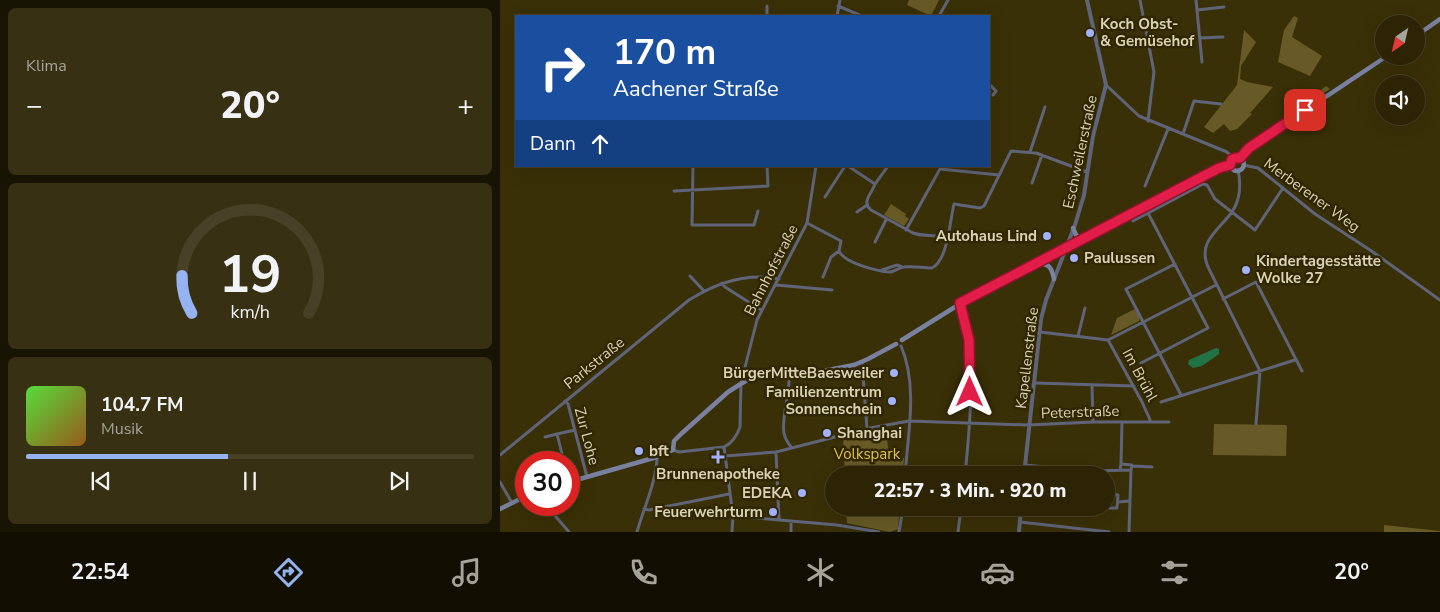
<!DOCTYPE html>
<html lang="de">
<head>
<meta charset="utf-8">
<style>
  :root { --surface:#2c2405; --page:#383013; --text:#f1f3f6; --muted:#a6a49a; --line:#484127; --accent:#95b2f1 }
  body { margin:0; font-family:"Nunito Sans",sans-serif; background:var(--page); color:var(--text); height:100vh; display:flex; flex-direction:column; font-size:19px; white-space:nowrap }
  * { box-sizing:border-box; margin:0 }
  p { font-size:16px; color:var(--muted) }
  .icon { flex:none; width:28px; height:28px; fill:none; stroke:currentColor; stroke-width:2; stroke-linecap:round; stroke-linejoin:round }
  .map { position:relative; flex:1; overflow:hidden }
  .drawer { display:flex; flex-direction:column; gap:8px; padding:8px; background:#181403; width:500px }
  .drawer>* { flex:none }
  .hud { position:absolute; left:15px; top:15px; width:475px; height:152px; border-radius:0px; box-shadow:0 5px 20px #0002,0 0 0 1px var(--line); background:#1a4fa0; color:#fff; overflow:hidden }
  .needle { width:32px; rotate:214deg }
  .tools { position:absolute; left:875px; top:15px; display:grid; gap:10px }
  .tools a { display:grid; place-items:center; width:50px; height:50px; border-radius:50%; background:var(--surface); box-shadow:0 5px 20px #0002,0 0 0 1px var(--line); font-size:25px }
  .speed { position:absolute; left:15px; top:451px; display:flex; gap:10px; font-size:25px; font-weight:700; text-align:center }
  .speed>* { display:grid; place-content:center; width:65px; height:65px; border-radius:50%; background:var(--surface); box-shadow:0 5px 20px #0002,0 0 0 1px var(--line); line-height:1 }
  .speed .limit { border:8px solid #d22; background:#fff; color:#111 }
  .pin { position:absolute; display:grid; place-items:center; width:42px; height:42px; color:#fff; margin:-21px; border-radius:10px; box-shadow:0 2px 8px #0006 }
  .me { position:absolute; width:55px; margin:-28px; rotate:0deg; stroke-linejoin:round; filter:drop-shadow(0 0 4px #0008) }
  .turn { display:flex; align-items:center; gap:18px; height:105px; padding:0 15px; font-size:22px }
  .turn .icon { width:65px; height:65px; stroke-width:2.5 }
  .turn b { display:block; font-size:35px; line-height:42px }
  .then { display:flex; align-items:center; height:48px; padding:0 15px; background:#0003; gap:10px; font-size:19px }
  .big { font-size:38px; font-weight:800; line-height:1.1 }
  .drawer .tile { flex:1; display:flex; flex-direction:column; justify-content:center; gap:8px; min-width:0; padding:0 18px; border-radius:8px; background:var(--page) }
  .drawer .dial { align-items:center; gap:0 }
  .dial svg { height:130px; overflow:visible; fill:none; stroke:var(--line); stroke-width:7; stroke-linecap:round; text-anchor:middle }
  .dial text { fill:var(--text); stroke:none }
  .song { display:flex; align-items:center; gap:15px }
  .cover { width:60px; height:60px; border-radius:8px; background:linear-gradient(135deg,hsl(110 70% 55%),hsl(30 70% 35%)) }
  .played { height:5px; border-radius:2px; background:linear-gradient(90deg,var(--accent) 45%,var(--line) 45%) }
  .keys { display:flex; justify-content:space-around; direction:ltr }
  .heat { display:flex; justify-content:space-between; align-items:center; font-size:28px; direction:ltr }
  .trip { position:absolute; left:325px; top:466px; width:290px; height:50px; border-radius:25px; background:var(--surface); box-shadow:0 5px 20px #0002,0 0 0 1px var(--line); font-weight:800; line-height:50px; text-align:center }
  .tab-bar { display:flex; height:80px; justify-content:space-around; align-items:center; background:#120e02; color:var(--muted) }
  .tab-bar .icon { width:35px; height:35px }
  .tab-bar .selected { color:var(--accent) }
  .tab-bar b { font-size:22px; color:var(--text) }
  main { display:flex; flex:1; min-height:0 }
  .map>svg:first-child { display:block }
</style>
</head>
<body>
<main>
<section class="drawer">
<div class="tile"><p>Klima</p>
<div class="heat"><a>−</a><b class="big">20°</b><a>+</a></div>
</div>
<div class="tile dial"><svg viewBox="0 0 100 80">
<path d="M14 69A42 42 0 1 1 86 69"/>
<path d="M14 69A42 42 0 0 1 8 46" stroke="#95b2f1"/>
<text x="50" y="56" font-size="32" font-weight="700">19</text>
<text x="50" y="72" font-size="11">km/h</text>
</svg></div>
<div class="tile">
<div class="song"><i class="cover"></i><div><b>104.7 FM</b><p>Musik</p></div></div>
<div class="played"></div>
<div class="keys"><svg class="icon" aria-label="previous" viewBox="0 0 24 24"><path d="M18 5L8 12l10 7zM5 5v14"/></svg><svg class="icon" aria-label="pause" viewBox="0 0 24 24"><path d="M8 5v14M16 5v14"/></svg><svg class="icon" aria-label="next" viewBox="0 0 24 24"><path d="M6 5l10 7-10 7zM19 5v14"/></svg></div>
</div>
</section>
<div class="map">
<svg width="940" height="532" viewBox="0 0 940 532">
  <rect width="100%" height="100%" fill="#3a3007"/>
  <path fill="#675a26" d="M409 0H439L431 16 407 5Z
    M794 16 798 18 792 37 822 56 810 76 778 62 784 30Z
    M744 30 756 42 741 66 740 79 747 82 773 87 750 113 752 114 737 129 730 131 724 124 713 133 704 127 737 85Z
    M826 86 830 89 804 106 801 105Z
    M391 204 406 214 405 216 409 219 404 226 384 215Z
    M635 309 640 318 639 321 611 335 617 318Z
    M714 424 786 425 787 427 786 456 713 455Z
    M386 428 389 457 404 458 403 475H345L343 438Z
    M346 508H400L398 529 390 532 347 523Z
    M884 525 940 531V532H884Z"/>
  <path fill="#217346" d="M716 348 719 349V354L702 366 693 368 688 364 689 360Z"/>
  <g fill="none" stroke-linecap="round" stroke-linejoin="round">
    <path stroke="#5f6478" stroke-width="3" d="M640 0 654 72 648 121
      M696 0 702 62
      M338 6 362 16
      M697 10 724 7
      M267 16V6
      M337 16 340 0
      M439 16 448 0
      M700 38 723 37
      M489 84 496 91 493 95
      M606 85 639 116 727 152 733 158
      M683 134 694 101 721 104
      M530 152 545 107
      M743 165 758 168 815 214 870 250 940 300
      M193 166 192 225H254L258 211
      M348 166 375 184C372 194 361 201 371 210L413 233C424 237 438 234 449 239
      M738 170C741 184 740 200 732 212 718 231 696 242 709 269L760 371 756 424
      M532 183 542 155
      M375 184 388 166
      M645 186 668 129
      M174 191 268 186 267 166
      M325 197 345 166
      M357 212 367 205
      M633 221 703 184 707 185 715 199 755 230 783 188
      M307 223 341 241 339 251 331 257 323 277
      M406 230 440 169 499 175
      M375 242 386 220
      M339 251C344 263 377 271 389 272 395 272 399 267 404 267 413 266 423 268 432 268 448 260 450 220 454 204L480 208 484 206 511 151 536 153 587 172
      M675 264 626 289 681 395
      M382 270 397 265 402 267
      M190 276 204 291
      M222 283 225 287 261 310
      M276 285 332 290
      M723 299 756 282 802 371
      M460 303C463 316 467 328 469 341 474 381 469 435 465 475
      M540 332 608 340 642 402 651 422
      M578 336 585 308
      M608 340 716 285
      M401 346C418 385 408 434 405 475
      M362 362 367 429
      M641 363 708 328 648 213
      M289 377C290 394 281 419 284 433 285 439 288 443 291 447
      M535 383 634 386
      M592 385 593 422
      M65 401 68 404 87 477
      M661 402 795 360
      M45 437 57 434
      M224 447 233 516 232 532
      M173 450 179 452 224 447C232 443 237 436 240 427L241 383 257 320 307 223 316 166
      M276 452 279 520
      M0 455 189 300C216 283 246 272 279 279
      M225 456 276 452 370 428 409 421 529 425 593 422H669
      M64 462 57 434 75 430
      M621 464 622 422
      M525 465 589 471 631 470 632 465 621 464 620 470
      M633 466 652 467
      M0 482 12 503
      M608 494 618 495 617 508H608Z
      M618 502 630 501
      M46 505 69 532
      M144 509 149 510 229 494
      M233 516 337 525 379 532
      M520 522 609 532
      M137 532C143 510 157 480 157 457
      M291 532V521
      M399 532 403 508
      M458 532 461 508
      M629 532 631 470"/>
    <path stroke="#5f6478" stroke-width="4" d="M524 475 541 319 546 300 575 225 584 195 593 136 606 85 587 0
      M519 532 521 508"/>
    <path stroke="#7980a0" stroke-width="4.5" d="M916 36 940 19
      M730 164a7 7 0 1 1 14 0a7 7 0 1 1-14 0Z
      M740 158 749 148 887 56
      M573 228 576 235 581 239
      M538 264C549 262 552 269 554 279
      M402 340 471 297 719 168 730 165
      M69 482 157 457 173 450 174 441 181 434 228 392 247 380 259 377 297 376 354 365 368 359 396 344
      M0 509 26 496"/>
  </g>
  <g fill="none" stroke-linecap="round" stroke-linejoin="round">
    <defs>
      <path id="route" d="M470 392 469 340 460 303 719 168 730 165 732 159 736 158H740L749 148 805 110"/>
    </defs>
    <use href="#route" stroke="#92132f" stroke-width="12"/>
    <use href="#route" stroke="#e11d48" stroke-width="9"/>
  </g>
  <g fill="#a3b2fd" stroke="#302600" stroke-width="2">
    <circle cx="590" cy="33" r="5"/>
    <circle cx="547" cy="236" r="5"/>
    <circle cx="574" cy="258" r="5"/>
    <circle cx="746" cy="270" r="5"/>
    <circle cx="394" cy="373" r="5"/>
    <circle cx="392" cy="401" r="5"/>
    <circle cx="327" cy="433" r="5"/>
    <circle cx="139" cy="451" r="5"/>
    <path d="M215.5 449.5h5v5h5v5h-5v5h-5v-5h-5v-5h5z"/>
    <circle cx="302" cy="493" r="5"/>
    <circle cx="273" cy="512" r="5"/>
  </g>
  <g text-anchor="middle" stroke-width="5" stroke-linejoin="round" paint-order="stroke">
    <g font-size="15" font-weight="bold" fill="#d9d2b7" stroke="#302600" text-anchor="start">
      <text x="600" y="29">Koch Obst-<tspan x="600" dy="17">&amp; Gemüsehof</tspan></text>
      <text x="537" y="241" text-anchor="end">Autohaus Lind</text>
      <text x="584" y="263">Paulussen</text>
      <text x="756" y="266">Kindertagesstätte<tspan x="756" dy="17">Wolke 27</tspan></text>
      <text x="384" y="378" text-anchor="end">BürgerMitteBaesweiler</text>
      <text x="382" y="397" text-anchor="end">Familienzentrum<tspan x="382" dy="17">Sonnenschein</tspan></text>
      <text x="337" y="438">Shanghai</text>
      <text x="149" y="456">bft</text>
      <text x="218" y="479" text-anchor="middle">Brunnenapotheke</text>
      <text x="292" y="498" text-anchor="end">EDEKA</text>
      <text x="263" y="517" text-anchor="end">Feuerwehrturm</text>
    </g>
    <g font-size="15" fill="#d9d2b7" stroke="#302600">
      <text transform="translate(580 152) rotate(-78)" y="5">Eschweilerstraße</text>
      <text transform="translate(812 195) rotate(36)" y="5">Merberener Weg</text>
      <text transform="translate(271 270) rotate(-63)" y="5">Bahnhofstraße</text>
      <text transform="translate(527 358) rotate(-83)" y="5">Kapellenstraße</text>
      <text transform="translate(94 363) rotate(-39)" y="5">Parkstraße</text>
      <text transform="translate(640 375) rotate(62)" y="5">Im Brühl</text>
      <text transform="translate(580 412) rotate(-2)" y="5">Peterstraße</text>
      <text transform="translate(87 436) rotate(75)" y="5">Zur Lohe</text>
    </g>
    <g font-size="15" fill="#dec14e" stroke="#302600">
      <text x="367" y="459">Volkspark</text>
    </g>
  </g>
</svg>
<div class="tools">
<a><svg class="needle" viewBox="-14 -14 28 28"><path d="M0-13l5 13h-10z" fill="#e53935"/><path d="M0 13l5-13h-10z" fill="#a6a49a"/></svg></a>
<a><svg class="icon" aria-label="sound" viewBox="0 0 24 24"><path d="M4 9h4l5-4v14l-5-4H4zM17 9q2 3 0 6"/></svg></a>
</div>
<div class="speed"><div class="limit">30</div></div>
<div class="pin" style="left:805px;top:110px;background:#d93025"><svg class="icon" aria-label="arrive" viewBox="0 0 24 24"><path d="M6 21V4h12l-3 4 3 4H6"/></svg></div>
<svg class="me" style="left:470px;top:392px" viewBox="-20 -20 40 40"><path d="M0-17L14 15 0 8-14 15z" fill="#e11d48" stroke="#fff" stroke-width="4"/></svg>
<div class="trip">22:57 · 3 Min. · 920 m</div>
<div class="hud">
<div class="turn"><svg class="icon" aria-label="right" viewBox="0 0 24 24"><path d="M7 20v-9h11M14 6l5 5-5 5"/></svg><div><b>170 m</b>Aachener Straße</div></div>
<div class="then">Dann<svg class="icon" aria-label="ahead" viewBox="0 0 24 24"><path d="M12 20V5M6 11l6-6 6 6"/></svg></div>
</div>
</div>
</main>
<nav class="tab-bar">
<b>22:54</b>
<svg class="icon selected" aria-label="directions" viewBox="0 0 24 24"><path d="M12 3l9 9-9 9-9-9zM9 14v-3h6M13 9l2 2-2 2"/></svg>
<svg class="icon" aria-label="music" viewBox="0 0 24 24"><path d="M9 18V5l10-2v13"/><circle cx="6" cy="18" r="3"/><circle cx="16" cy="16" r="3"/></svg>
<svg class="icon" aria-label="phone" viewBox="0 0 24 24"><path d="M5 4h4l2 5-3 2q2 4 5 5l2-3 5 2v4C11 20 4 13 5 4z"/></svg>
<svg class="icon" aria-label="climate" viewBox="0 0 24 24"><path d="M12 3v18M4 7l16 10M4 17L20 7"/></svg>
<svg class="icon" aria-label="car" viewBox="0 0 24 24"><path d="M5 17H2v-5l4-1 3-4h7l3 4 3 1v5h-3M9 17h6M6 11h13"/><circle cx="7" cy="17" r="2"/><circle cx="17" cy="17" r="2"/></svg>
<svg class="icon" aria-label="filters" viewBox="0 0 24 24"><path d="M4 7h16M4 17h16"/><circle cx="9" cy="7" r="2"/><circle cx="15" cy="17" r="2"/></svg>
<b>20°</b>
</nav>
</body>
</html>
